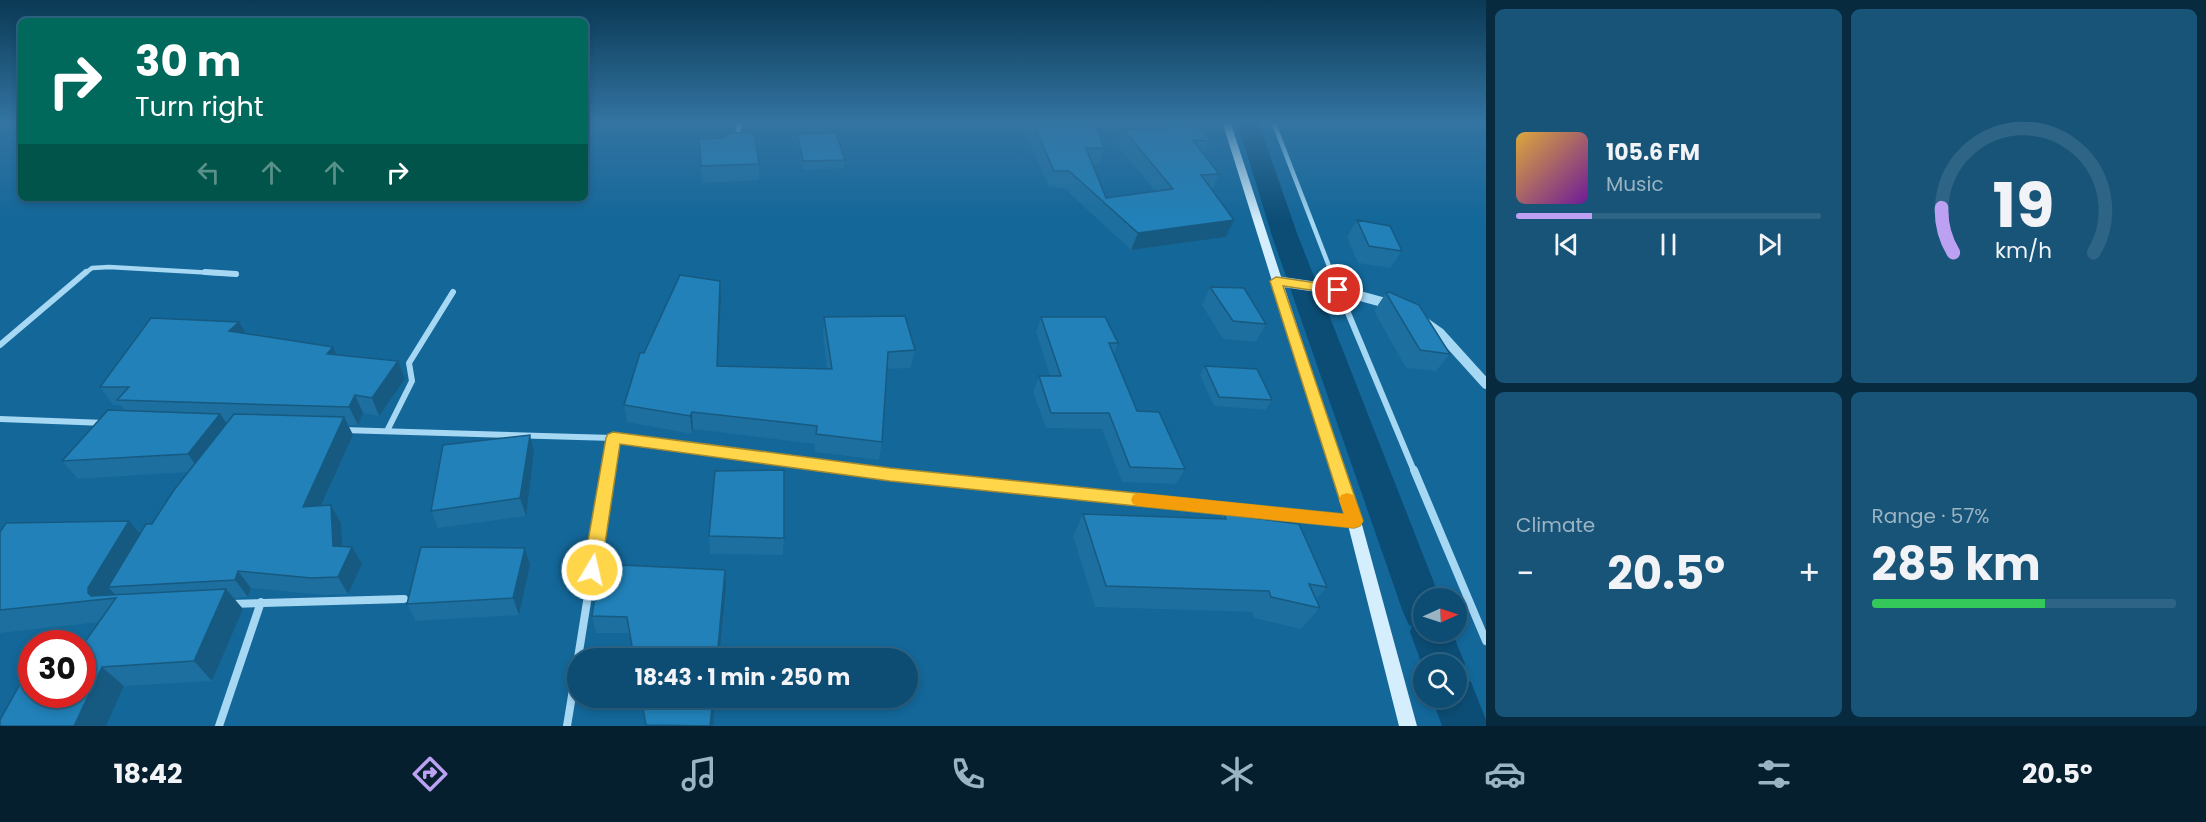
<!DOCTYPE html>
<html lang="en">
<head>
<meta charset="utf-8">
<style>
  :root { --surface:#0e4d73; --page:#175478; --text:#f1f3f6; --muted:#9bb4c4; --line:#2e6485; --accent:#bca0f2 }
  body { margin:0; font-family:Poppins,sans-serif; background:var(--page); color:var(--text); height:100vh; display:flex; flex-direction:column; font-size:22px; white-space:nowrap }
  * { box-sizing:border-box; margin:0 }
  p { font-size:20px; color:var(--muted) }
  .icon { flex:none; width:33px; height:33px; fill:none; stroke:currentColor; stroke-width:2; stroke-linecap:round; stroke-linejoin:round }
  .map { position:relative; flex:1; overflow:hidden }
  .drawer { display:flex; flex-direction:column; gap:9px; padding:9px; background:#082a3f; width:720px }
  .drawer>* { flex:none }
  .hud { position:absolute; left:18px; top:18px; width:570px; height:183px; border-radius:9px; box-shadow:0 3px 9px #0003,0 0 0 2px var(--line); background:#00695c; color:#fff; overflow:hidden }
  .needle { width:39px; rotate:87deg }
  .fabs { position:absolute; left:1413px; top:588px; display:grid; gap:12px }
  .fabs a { display:grid; place-items:center; width:54px; height:54px; border-radius:50%; background:var(--surface); box-shadow:0 3px 9px #0003,0 0 0 2px var(--line); font-size:30px }
  .speed { position:absolute; left:18px; top:630px; display:flex; gap:12px; font-size:30px; font-weight:700; text-align:center }
  .speed>* { display:grid; place-content:center; width:78px; height:78px; border-radius:50%; background:var(--surface); box-shadow:0 3px 9px #0003,0 0 0 2px var(--line); line-height:1 }
  .speed .limit { border:9px solid #d22; background:#fff; color:#111 }
  .pin { position:absolute; display:grid; place-items:center; width:51px; height:51px; color:#fff; margin:-26px; border:3px solid #fff; border-radius:50%; box-shadow:0 2px 6px #0007 }
  .me { position:absolute; width:66px; margin:-33px; rotate:9deg; stroke-linejoin:round; filter:drop-shadow(0 0 4px #0008) }
  .turn { display:flex; align-items:center; gap:21px; height:126px; padding:0 18px; font-size:27px }
  .turn .icon { width:78px; height:78px; stroke-width:2.5 }
  .turn b { display:block; font-size:42px; line-height:51px }
  .lanes { display:flex; align-items:center; height:57px; padding:0 18px; background:#0003; justify-content:center; gap:30px; direction:ltr }
  .lanes .off { opacity:.35 }
  .big { font-size:45px; font-weight:700; line-height:1.1 }
  .drawer .tile { flex:1; display:flex; flex-direction:column; justify-content:center; gap:9px; min-width:0; padding:0 21px; border-radius:9px; background:var(--page) }
  .drawer .dial { align-items:center; gap:0 }
  .dial svg { height:156px; overflow:visible; fill:none; stroke:var(--line); stroke-width:7; stroke-linecap:round; text-anchor:middle }
  .dial text { fill:var(--text); stroke:none }
  .song { display:flex; align-items:center; gap:18px }
  .cover { width:72px; height:72px; border-radius:9px; background:linear-gradient(135deg,hsl(40 70% 55%),hsl(280 70% 35%)) }
  .played { height:6px; border-radius:3px; background:linear-gradient(90deg,var(--accent) 25%,var(--line) 25%) }
  .keys { display:flex; justify-content:space-around; direction:ltr }
  .heat { display:flex; justify-content:space-between; align-items:center; font-size:33px; direction:ltr }
  .charge { height:9px; border-radius:4px; background:linear-gradient(90deg,#34c759 57%,var(--line) 0) }
  .drawer .tiles { flex:1; display:grid; gap:9px; grid-template-columns:repeat(2,1fr) }
  .trip { position:absolute; left:567px; top:648px; width:351px; height:60px; border-radius:30px; background:var(--surface); box-shadow:0 3px 9px #0003,0 0 0 2px var(--line); font-weight:700; line-height:60px; text-align:center }
  .tab-bar { display:flex; height:96px; justify-content:space-around; align-items:center; background:#061f2e; color:var(--muted) }
  .tab-bar .icon { width:42px; height:42px }
  .tab-bar .selected { color:var(--accent) }
  .tab-bar b { font-size:27px; color:var(--text) }
  main { display:flex; flex:1; min-height:0 }
  .map>svg:first-child { display:block }
</style>
</head>
<body>
<main>
<div class="map">
<svg width="1486" height="726" viewBox="0 0 1486 726">
  <rect width="100%" height="100%" fill="#136799"/>
  <g fill="none" stroke-linecap="round" stroke-linejoin="round">
    <path fill="#0c4d75" fill-rule="evenodd" d="M1237 121H1258L1298 236 1440 598H1424V632H1452L1465 664 1459 677 1471 682 1486 720V726H1442L1432 698H1456V664H1424V670L1410 632 1412 626 1409 625 1403 612 1272 236Z"/>
    <path stroke="#a6d7f3" stroke-width="4.5" d="M1273 121 1332 274
      M735 140 741 121
      M84 274 92 268 109 267 232 274"/>
    <path stroke="#a6d7f3" stroke-width="6" d="M205 272 236 274
      M1331 272 1414 471
      M0 345 86 272
      M0 419 105 423
      M343 430 613 438 869 471
      M387 431 412 381 409 363 453 292
      M608 471 613 438"/>
    <path stroke="#a6d7f3" stroke-width="8" d="M857 470 1354 521
      M1414 470 1486 641
      M231 604 404 599
      M578 658 608 470
      M219 726 261 602
      M567 726 578 659"/>
    <path stroke="#a6d7f3" stroke-width="10" d="M1276 281 1338 290 1393 305
      M1423 321 1440 333 1486 384"/>
    <path fill="#d5eefd" fill-rule="evenodd" d="M1222 121H1230L1361 521 1417 726H1399L1347 521Z"/>
  </g>
  <path fill="#1c6f9e" d="M1021 121H1095L1104 148 1099 164H1093L1106 198 1155 191 1118 146 1124 130H1144L1140 125 1141 121H1208L1203 132 1211 141 1205 155 1219 174 1212 190 1234 220 1226 237 1131 250 1064 188 1049 187Z
    M797 134 845 160 844 168 803 170 796 142Z
    M699 139 759 164V180L702 183Z
    M1357 220 1402 251 1390 268 1358 263 1347 237Z
    M1210 287 1266 324 1256 342 1223 339 1202 305Z
    M1386 293 1450 354 1436 371 1406 368 1374 311Z
    M721 298 718 366 827 368 823 335 824 317 915 350 911 368 887 369 882 442 879 460 815 452V444L693 429 692 434 627 422 624 405 644 353Z
    M1041 317 1118 343 1114 354 1137 411 1185 469 1176 484 1122 482 1102 429 1046 428 1033 392 1039 376H1050L1036 332Z
    M246 334 336 355 398 361 405 379 379 416 363 413 358 425H348L353 435 322 506 331 505 341 523 343 546 352 547 362 564 348 594 323 595 251 588 248 597 233 598 243 609 212 681 124 686 106 726H0L82 694 99 622 0 633V532L129 521 140 534 152 524 188 472 78 479 62 461 125 411 120 405H113L100 387Z
    M1205 366 1272 400 1266 410 1214 406 1200 375Z
    M534 452 526 516 438 528 431 511Z
    M1083 514 1222 518 1224 514 1327 587 1316 599 1320 608 1301 629 1254 618 1252 612 1095 607 1073 536Z
    M709 536 784 538 783 555 710 554Z
    M530 565 519 615 416 621 407 604Z
    M726 587 630 633H596L592 616Z"/>
  <path fill="#175a81" d="M1234 220 1226 237 1131 250 1138 233Z
    M720 281 721 298 717 383V366Z
    M239 322 249 339 229 331Z
    M333 347 341 365 327 354Z
    M398 361 405 379 379 416 372 398Z
    M355 395 363 413 358 425 349 407Z
    M692 412 693 429 692 434 690 416Z
    M220 414 232 431 200 471 188 454Z
    M344 417 353 435 313 524 303 507Z
    M530 435 534 452 526 516 520 498Z
    M331 505 341 523 344 564 333 546Z
    M129 521 147 542 108 587 116 595 95 600 88 593V588Z
    M352 547 362 564 348 594 338 577Z
    M525 548 530 565 519 615 513 598Z
    M725 570 726 587 719 658H717Z
    M238 571 251 588 248 597 235 580Z
    M226 589 243 609 212 681 194 661Z
    M102 667 124 686 106 726H74Z
    M713 698H715L713 726H710Z"/>
  <path fill="#2181b8" stroke="#175a81" stroke-width="1.5" d="M1032 121H1095L1104 148H1086L1106 198 1173 189 1124 130H1162L1154 121H1193L1211 141 1193 140 1219 174 1201 175 1234 220 1138 233 1069 171H1054Z
    M754 132 759 164 701 166 699 139 724 138 726 133Z
    M836 133 845 160 803 161 797 134Z
    M1357 220 1390 226 1402 251 1369 246Z
    M680 275 720 281 717 366 832 369 824 317 905 316 915 350 888 352 882 442 816 434 817 426 692 412 690 416 624 405 640 353H644Z
    M1210 287 1244 288 1266 324 1233 321Z
    M1389 292 1419 305 1450 354 1420 350 1386 293Z
    M1041 317H1105L1118 343H1109L1137 411 1159 412 1185 469 1130 467 1109 413H1051L1039 376H1061Z
    M151 318 239 322 229 331 333 347 327 354 398 361 372 398 355 395 349 407 117 400 129 387H100Z
    M1205 366 1257 369 1272 400 1219 397Z
    M108 410 220 414 188 454 62 461Z
    M234 414 344 417 303 507 331 505 333 546 352 547 338 577 311 578 238 571 235 580 108 587 146 524H152L174 490Z
    M530 435 520 498 431 511 443 445Z
    M784 470V538L709 536 715 471Z
    M1083 514 1226 519 1224 514 1299 524 1327 587 1309 584 1320 608 1271 597 1269 591 1106 586Z
    M129 521 88 588V593L91 596 226 589 194 661 102 667 74 726H0V720L24 677H32V694H82V646L116 598 0 610V532L6 523Z
    M421 547 525 548 513 598 407 604Z
    M600 564 725 570 717 658H634L627 617 592 616Z
    M641 698H713L710 726 646 725Z"/>
  <linearGradient id="sky" x2="0" y2="1"><stop stop-color="#0a3954"/><stop offset="0.55" stop-color="#3374a2"/><stop offset="1" stop-color="#3374a2" stop-opacity="0"/></linearGradient>
  <rect width="1486" height="222" fill="url(#sky)"/>
  <path fill="#ffd54a" stroke="#a68a30" stroke-width="1.5" d="M1276 277 1338 286 1345 290 1338 294 1283 286 1363 521 1360 526 1354 528 890 481 620 444 601 570 598 575 592 578 586 575 583 570 606 438 608 434 613 432 890 468 1344 514 1270 281Z"/>
  <path fill="#f59e0b" d="M1139 493 1344 514 1339 500 1341 495 1347 493 1353 495 1363 521 1360 526 1354 528 1139 506 1133 504 1131 500 1133 495Z"/>
</svg>
<div class="fabs">
<a><svg class="needle" viewBox="-14 -14 28 28"><path d="M0-13l5 13h-10z" fill="#e53935"/><path d="M0 13l5-13h-10z" fill="#9bb4c4"/></svg></a>
<a><svg class="icon" aria-label="search" viewBox="0 0 24 24"><circle cx="10" cy="10" r="6"/><path d="M15 15l6 6"/></svg></a>
</div>
<div class="speed"><div class="limit">30</div></div>
<div class="pin" style="left:1338px;top:290px;background:#d93025"><svg class="icon" aria-label="arrive" viewBox="0 0 24 24"><path d="M6 21V4h12l-3 4 3 4H6"/></svg></div>
<svg class="me" style="left:592px;top:570px" viewBox="-20 -20 40 40"><circle r="17" fill="#ffd54a" stroke="#fff" stroke-width="3"/><path d="M0-11L8 9 0 5-8 9z" fill="#fff"/></svg>
<div class="trip">18:43 · 1 min · 250 m</div>
<div class="hud">
<div class="turn"><svg class="icon" aria-label="right" viewBox="0 0 24 24"><path d="M7 20v-9h11M14 6l5 5-5 5"/></svg><div><b>30 m</b>Turn right</div></div>
<div class="lanes"><svg class="icon off" aria-label="left" viewBox="0 0 24 24"><path d="M17 20v-9H6M10 6l-5 5 5 5"/></svg><svg class="icon off" aria-label="ahead" viewBox="0 0 24 24"><path d="M12 20V5M6 11l6-6 6 6"/></svg><svg class="icon off" aria-label="ahead" viewBox="0 0 24 24"><path d="M12 20V5M6 11l6-6 6 6"/></svg><svg class="icon" aria-label="right" viewBox="0 0 24 24"><path d="M7 20v-9h11M14 6l5 5-5 5"/></svg></div>
</div>
</div>
<section class="drawer">
<div class="tiles">
<div class="tile">
<div class="song"><i class="cover"></i><div><b>105.6 FM</b><p>Music</p></div></div>
<div class="played"></div>
<div class="keys"><svg class="icon" aria-label="previous" viewBox="0 0 24 24"><path d="M18 5L8 12l10 7zM5 5v14"/></svg><svg class="icon" aria-label="pause" viewBox="0 0 24 24"><path d="M8 5v14M16 5v14"/></svg><svg class="icon" aria-label="next" viewBox="0 0 24 24"><path d="M6 5l10 7-10 7zM19 5v14"/></svg></div>
</div>
<div class="tile dial"><svg viewBox="0 0 100 80">
<path d="M14 69A42 42 0 1 1 86 69"/>
<path d="M14 69A42 42 0 0 1 8 46" stroke="#bca0f2"/>
<text x="50" y="56" font-size="32" font-weight="700">19</text>
<text x="50" y="72" font-size="11">km/h</text>
</svg></div>
<div class="tile"><p>Climate</p>
<div class="heat"><a>−</a><b class="big">20.5°</b><a>+</a></div>
</div>
<div class="tile"><p>Range · 57%</p><b class="big">285 km</b><div class="charge"></div></div>
</div>
</section>
</main>
<nav class="tab-bar">
<b>18:42</b>
<svg class="icon selected" aria-label="directions" viewBox="0 0 24 24"><path d="M12 3l9 9-9 9-9-9zM9 14v-3h6M13 9l2 2-2 2"/></svg>
<svg class="icon" aria-label="music" viewBox="0 0 24 24"><path d="M9 18V5l10-2v13"/><circle cx="6" cy="18" r="3"/><circle cx="16" cy="16" r="3"/></svg>
<svg class="icon" aria-label="phone" viewBox="0 0 24 24"><path d="M5 4h4l2 5-3 2q2 4 5 5l2-3 5 2v4C11 20 4 13 5 4z"/></svg>
<svg class="icon" aria-label="climate" viewBox="0 0 24 24"><path d="M12 3v18M4 7l16 10M4 17L20 7"/></svg>
<svg class="icon" aria-label="car" viewBox="0 0 24 24"><path d="M5 17H2v-5l4-1 3-4h7l3 4 3 1v5h-3M9 17h6M6 11h13"/><circle cx="7" cy="17" r="2"/><circle cx="17" cy="17" r="2"/></svg>
<svg class="icon" aria-label="filters" viewBox="0 0 24 24"><path d="M4 7h16M4 17h16"/><circle cx="9" cy="7" r="2"/><circle cx="15" cy="17" r="2"/></svg>
<b>20.5°</b>
</nav>
</body>
</html>
